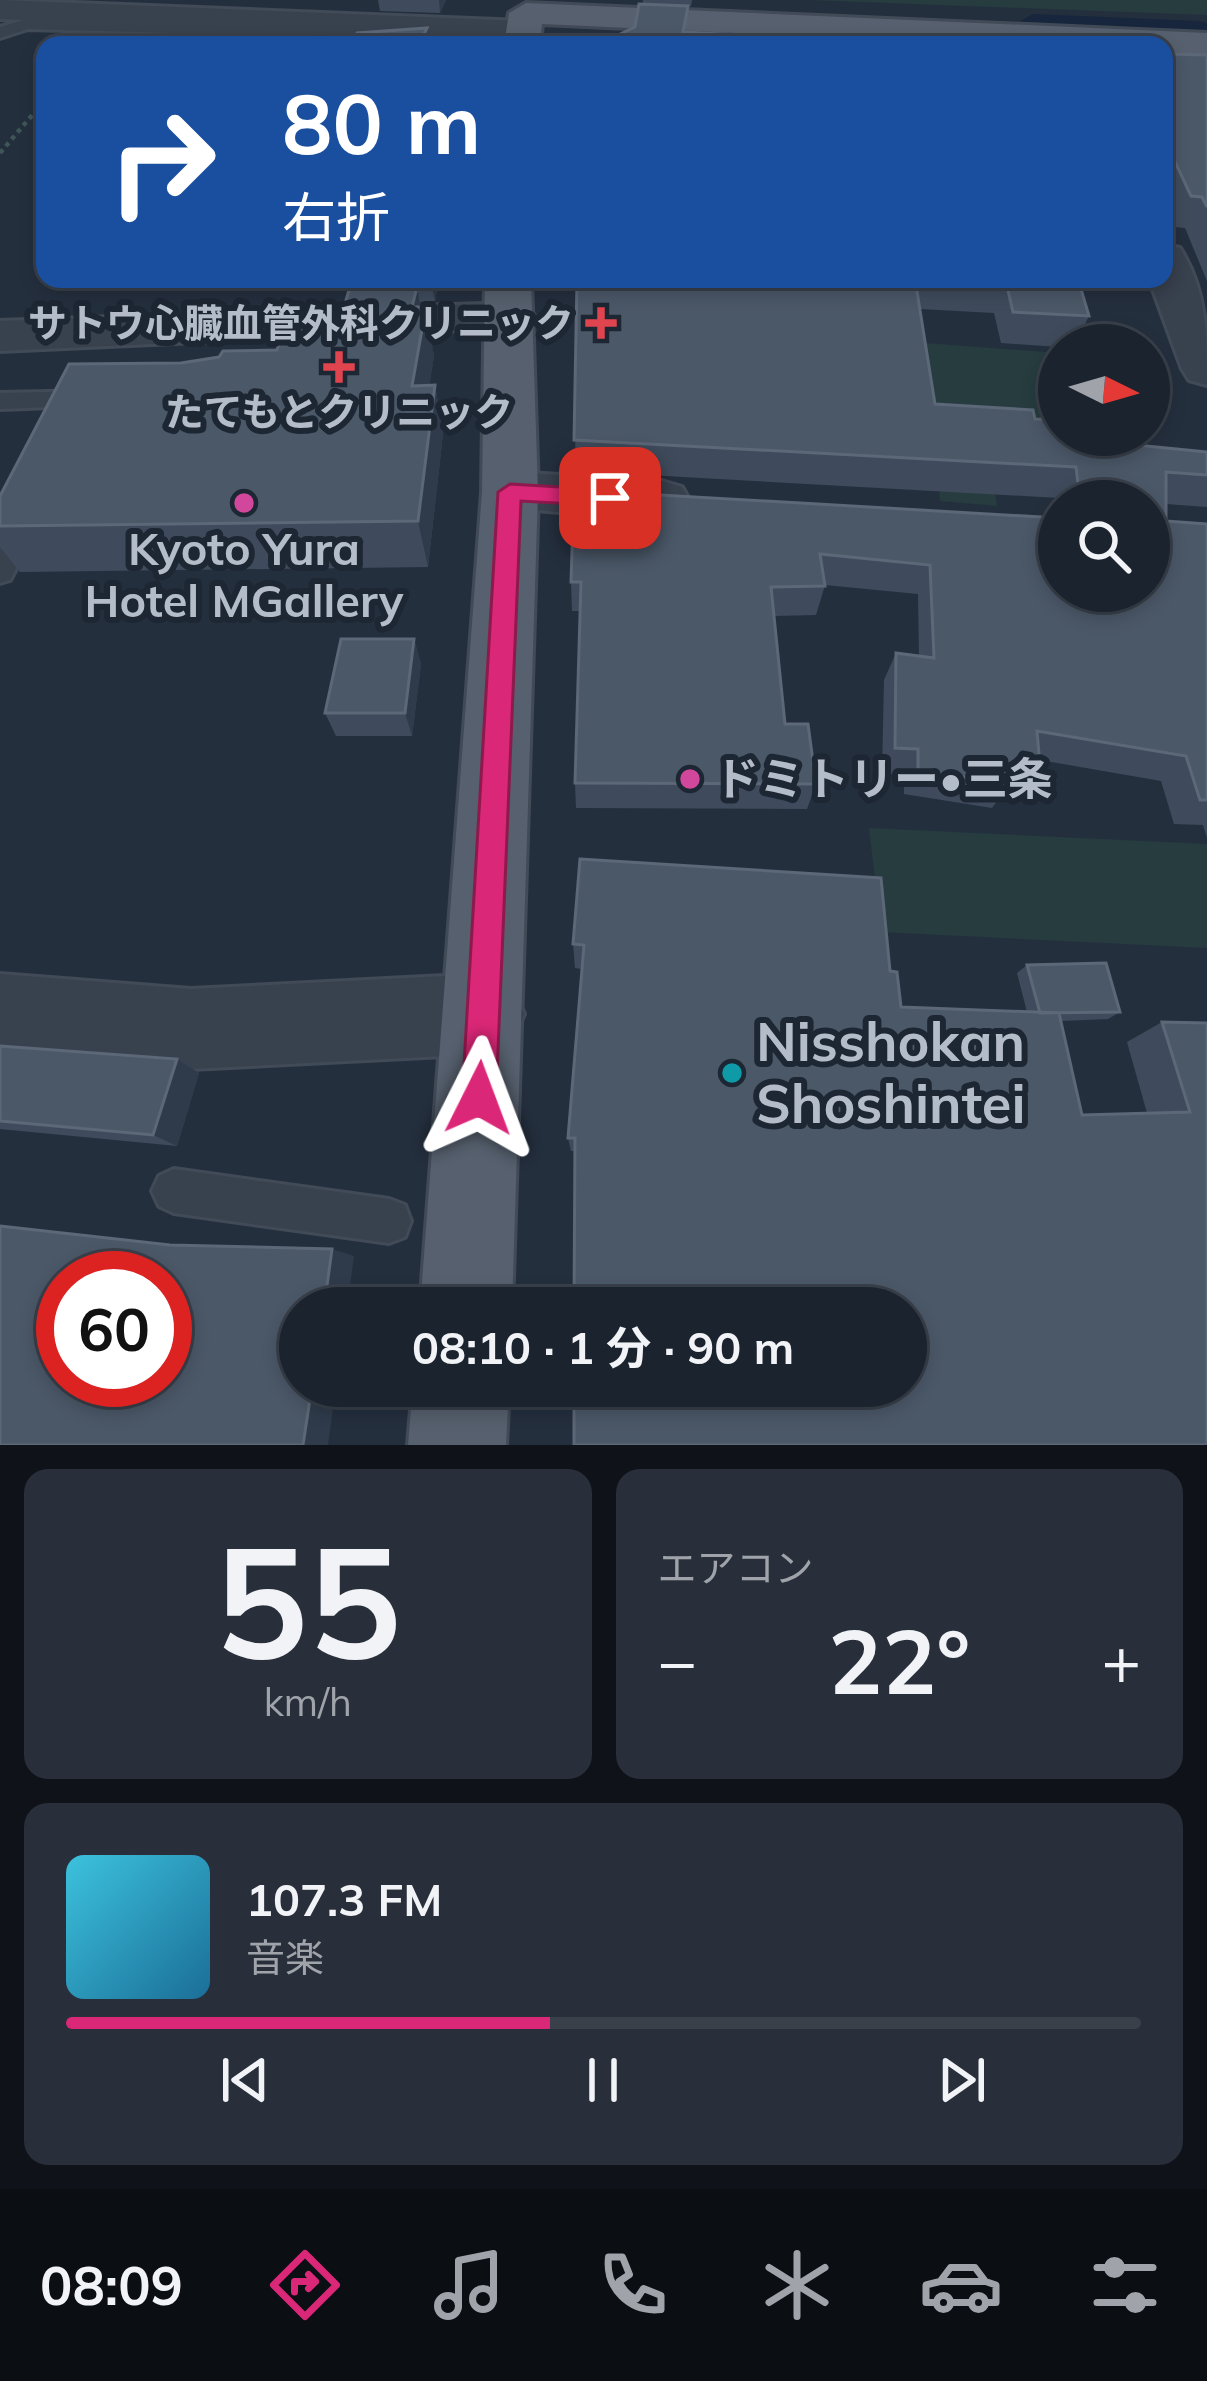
<!DOCTYPE html>
<html lang="ja">
<head>
<meta charset="utf-8">
<style>
  :root { --surface:#1b232e; --page:#282f3a; --text:#f1f3f6; --muted:#a0a4aa; --line:#39404a; --accent:#db2777 }
  body { margin:0; font-family:Mulish,"Noto Sans JP",sans-serif; background:var(--page); color:var(--text); height:100vh; display:flex; flex-direction:column; font-size:45px; white-space:nowrap }
  * { box-sizing:border-box; margin:0 }
  p { font-size:39px; color:var(--muted) }
  .icon { flex:none; width:66px; height:66px; fill:none; stroke:currentColor; stroke-width:2; stroke-linecap:round; stroke-linejoin:round }
  .map { position:relative; height:1445px; overflow:hidden }
  .sheet { display:flex; flex-direction:column; gap:24px; padding:24px; background:#0f1319; flex:1 }
  .sheet>* { flex:none }
  .top-card { position:absolute; left:36px; top:36px; width:1137px; height:252px; border-radius:24px; box-shadow:0 6px 18px #0003,0 0 0 3px var(--line); background:#1a4fa0; color:#fff; overflow:hidden }
  .needle { width:78px; rotate:95deg }
  .tools { position:absolute; left:1038px; top:324px; display:grid; gap:24px }
  .tools a { display:grid; place-items:center; width:132px; height:132px; border-radius:50%; background:var(--surface); box-shadow:0 6px 18px #0003,0 0 0 3px var(--line); font-size:60px }
  .speed { position:absolute; left:36px; top:1251px; display:flex; gap:24px; font-size:60px; font-weight:700; text-align:center }
  .speed>* { display:grid; place-content:center; width:156px; height:156px; border-radius:50%; background:var(--surface); box-shadow:0 6px 18px #0003,0 0 0 3px var(--line); line-height:1 }
  .speed .limit { border:18px solid #d22; background:#fff; color:#111 }
  .pin { position:absolute; display:grid; place-items:center; width:102px; height:102px; color:#fff; margin:-51px; border-radius:24px; box-shadow:0 6px 18px #0006 }
  .me { position:absolute; width:132px; margin:-66px; rotate:3deg; stroke-linejoin:round; filter:drop-shadow(0 0 9px #0008) }
  .turn { display:flex; align-items:center; gap:42px; height:252px; padding:0 48px; font-size:54px }
  .turn .icon { width:156px; height:156px; stroke-width:2.5 }
  .turn b { display:block; font-size:84px; line-height:102px }
  .big { font-size:90px; font-weight:700; line-height:1.1 }
  .sheet .widget { flex:1; display:flex; flex-direction:column; justify-content:center; gap:18px; min-width:0; padding:0 42px; border-radius:24px; background:var(--page) }
  .sheet .dial { align-items:center; gap:0 }
  .dial b { font-size:156px; line-height:1 }
  .song { display:flex; align-items:center; gap:36px }
  .cover { width:144px; height:144px; border-radius:18px; background:linear-gradient(135deg,hsl(190 70% 55%),hsl(200 70% 35%)) }
  .played { height:12px; border-radius:6px; background:linear-gradient(90deg,var(--accent) 45%,var(--line) 45%) }
  .keys { display:flex; justify-content:space-around; direction:ltr }
  .heat { display:flex; justify-content:space-between; align-items:center; font-size:66px; direction:ltr }
  .sheet .tiles { flex:1; display:grid; gap:24px; grid-template-columns:1fr 1fr }
  .widget:last-child { grid-column:span 2 }
  .trip { position:absolute; left:279px; top:1287px; width:648px; height:120px; border-radius:60px; background:var(--surface); box-shadow:0 6px 18px #0003,0 0 0 3px var(--line); font-weight:700; line-height:120px; text-align:center }
  .menu { display:flex; height:192px; justify-content:space-around; align-items:center; background:#0b0e12; color:var(--muted) }
  .menu .icon { width:84px; height:84px }
  .menu .current { color:var(--accent) }
  .menu b { font-size:54px; color:var(--text) }
  .map>svg:first-child { display:block }
</style>
</head>
<body>
<div class="map">
<svg width="1207" height="1445" viewBox="0 0 1207 1445">
  <rect width="100%" height="100%" fill="#242f3e"/>
  <path fill="#263c3f" d="M809 0H1207V15Z
    M925 343 1059 353V435H1111L1115 453 988 443 997 506 940 501Z
    M869 828 1207 844V948L881 932Z"/>
  <g fill="none" stroke-linecap="round" stroke-linejoin="round">
    <path fill="#17263c" fill-rule="evenodd" d="M1033 14 1199 21 1207 23V41L1036 38 1025 36 1017 23Z"/>
    <defs>
      <path id="service" d="M27 19 395 29 404 34 395 39 28 29 0 38V27Z
        M95 391 108 399 104 405 0 409V393Z
        M28 510 42 520 10 580 0 583V545L18 513Z
        M174 1169 389 1199 405 1205 411 1221 405 1237 389 1243 174 1213 159 1206 152 1191 159 1176Z"/>
      <path id="minor" d="M1164 245 1180 248C1207 291 1207 335 1207 385L1189 380 1182 369 1149 279H1164Z
        M510 472 662 481 682 487 690 501 682 515 662 521 490 506 482 492 490 478Z
        M0 974 191 989 484 974 512 986 524 1014 512 1042 484 1054 191 1069 0 1054Z"/>
      <path id="tertiary" d="M0 0 524 21 541 31 524 41 0 19Z
        M511 303 528 307 535 317 528 327 0 351V321Z"/>
      <path id="primary" d="M526 3 1207 33V55L1164 53V45H1000L542 24 540 45H504L509 13Z
        M485 279H531L538 492 512 1308H420L482 492Z
        M413 1386H509L506 1445H408Z"/>
    </defs>
    <use href="#service" stroke="#414a57" stroke-width="6"/>
    <use href="#minor" stroke="#414a57" stroke-width="6"/>
    <use href="#tertiary" stroke="#414a57" stroke-width="6"/>
    <use href="#primary" stroke="#414a57" stroke-width="6"/>
    <path stroke="#3f5557" stroke-width="4.5" stroke-dasharray="4.5 4.5" stroke-linecap="butt" d="M0 153 45 100"/>
    <use href="#service" fill="#38414e" fill-rule="evenodd"/>
    <use href="#minor" fill="#38414e" fill-rule="evenodd"/>
    <use href="#tertiary" fill="#38414e" fill-rule="evenodd"/>
    <use href="#primary" fill="#56606e" fill-rule="evenodd"/>
  </g>
  <path fill="#3f4b5c" d="M378 0H446L440 13 380 11Z
    M643 0H692L691 6 643 4Z
    M352 41H428L427 45H353Z
    M1164 54 1207 55V281L1185 228 1174 227 1164 203Z
    M371 279H439L435 301 420 302 434 356 429 385H435L443 434 428 567 20 572 0 547V496L181 363 277 350 368 289Z
    M577 279H1078L1089 316 1075 345H1059V347L1001 343 994 313 920 309 935 404 1035 419 1076 439 1207 452V507L1166 504V521L1207 524V838L1203 825 1174 824 1161 781 1040 760 1041 777 1022 801 1000 797 992 808 904 794V774H882L884 680 896 653 919 656 918 594 825 585 816 615 774 616 785 724 816 784 807 809 576 808 575 783 580 611H572L571 582 574 490 1059 591 1149 501H1060L1059 498 575 471Z
    M414 639 421 664 412 736H336L325 713Z
    M573 944 890 971 901 1007 1027 1012 1017 973 1027 965 1120 1012 1108 1019 1061 1021 1082 1115 1147 1113 1127 1042 1162 1022 1207 1023V1445L575 1151H571L568 1138 582 969 575 968Z
    M0 1046 177 1059 199 1073 177 1146 0 1129Z"/>
  <path fill="#2f3b4b" d="M439 0H446L440 13Z
    M427 28 428 41 427 45H420Z
    M434 279H439L435 301 432 287Z
    M417 287 423 321 426 307 434 356 422 434 412 386V307Z
    M435 385 443 434 428 567 418 521Z
    M414 639 421 664 412 736 405 713Z
    M177 1059 199 1073 177 1146 153 1135Z
    M332 1249 354 1256 347 1308H324Z
    M312 1386H336L328 1445H303Z"/>
  <path fill="#4b5868" stroke="#5c6777" stroke-width="3" fill-rule="evenodd" d="M639 4 688 6 683 32 927 45H597L635 27Z
    M427 28 420 43 352 41 357 33Z
    M1164 54 1207 55V207L1202 197 1191 196 1164 138Z
    M371 279H434L432 287 368 289Z
    M577 279H915L935 404 1033 410 1035 419 1059 420V435H1074L1076 439 1207 452V475L1166 472V521L1207 524V800H1200L1186 756 1037 731 1041 777 1010 771V784L918 770V749L895 748 896 653 934 658 930 565 820 554 825 586 771 587 785 724H808L816 784 575 783 581 582H571L574 490 1059 518V591H1149V501H1080L1076 467 574 440Z
    M962 279H1078L1089 316 1013 312 1006 282Z
    M417 287 412 307H426L412 386 435 385 418 521 0 526V496L69 364 181 363 219 357 223 351 277 350 288 312 344 307 349 290Z
    M341 639H414L405 713H325Z
    M580 859 881 878 890 971 897 972 901 1007 1059 1013 1082 1115 1190 1112 1162 1022 1207 1023V1445H574V1386H906V1308H574L575 1138H568L584 945 573 944Z
    M1106 963 1120 1012 1040 1013 1027 965Z
    M0 1046 177 1059 153 1135 0 1121Z
    M0 1226 170 1245 332 1249 324 1308H300V1386H312L303 1445H0ZM63 1278H165V1380H63Z"/>
  <path fill="#db2777" stroke="#8e194d" stroke-width="3" d="M510 484 610 490 621 498 610 506 521 501 496 1098 491 1110 479 1115 467 1110 462 1098 498 492Z"/>
  <g fill="#e0444e" stroke="#1d2633" stroke-width="4.5">
    <path d="M595 305h12v12h12v12h-12v12h-12v-12h-12v-12h12z"/>
    <path d="M333 349h12v12h12v12h-12v12h-12v-12h-12v-12h12z"/>
  </g>
  <g fill="#d1479c" stroke="#1d2633" stroke-width="4.5">
    <circle cx="244" cy="503" r="12"/>
    <circle cx="690" cy="779" r="12"/>
  </g>
  <circle fill="#0f9aa8" stroke="#1d2633" stroke-width="4.5" cx="732" cy="1073" r="12"/>
  <g text-anchor="middle" stroke-width="12" stroke-linejoin="round" paint-order="stroke">
    <g font-size="39" font-weight="bold" fill="#b4bcc9" stroke="#1d2633" text-anchor="end">
      <text x="574" y="337">サトウ心臓血管外科クリニック</text>
      <text x="339" y="426" text-anchor="middle">たてもとクリニック</text>
    </g>
    <g font-size="45" font-weight="bold" fill="#b4bcc9" stroke="#1d2633">
      <text x="244" y="565">Kyoto Yura<tspan x="244" dy="52">Hotel MGallery</tspan></text>
      <text x="714" y="795" text-anchor="start">ドミトリー•三条</text>
    </g>
    <g font-size="54" font-weight="bold" fill="#b4bcc9" stroke="#1d2633" text-anchor="start">
      <text x="756" y="1061">Nisshokan<tspan x="756" dy="62">Shoshintei</tspan></text>
    </g>
  </g>
</svg>
<div class="tools">
<a><svg class="needle" viewBox="-14 -14 28 28"><path d="M0-13l5 13h-10z" fill="#e53935"/><path d="M0 13l5-13h-10z" fill="#a0a4aa"/></svg></a>
<a><svg class="icon" aria-label="search" viewBox="0 0 24 24"><circle cx="10" cy="10" r="6"/><path d="M15 15l6 6"/></svg></a>
</div>
<div class="speed"><div class="limit">60</div></div>
<div class="pin" style="left:610px;top:498px;background:#d93025"><svg class="icon" aria-label="arrive" viewBox="0 0 24 24"><path d="M6 21V4h12l-3 4 3 4H6"/></svg></div>
<svg class="me" style="left:479px;top:1098px" viewBox="-20 -20 40 40"><path d="M0-17L14 15 0 8-14 15z" fill="#db2777" stroke="#fff" stroke-width="4"/></svg>
<div class="trip">08:10 · 1 分 · 90 m</div>
<div class="top-card">
<div class="turn"><svg class="icon" aria-label="right" viewBox="0 0 24 24"><path d="M7 20v-9h11M14 6l5 5-5 5"/></svg><div><b>80 m</b>右折</div></div>
</div>
</div>
<section class="sheet">
<div class="tiles">
<div class="widget dial"><b>55</b><p>km/h</p></div>
<div class="widget"><p>エアコン</p>
<div class="heat"><a>−</a><b class="big">22°</b><a>+</a></div>
</div>
<div class="widget">
<div class="song"><i class="cover"></i><div><b>107.3 FM</b><p>音楽</p></div></div>
<div class="played"></div>
<div class="keys"><svg class="icon" aria-label="previous" viewBox="0 0 24 24"><path d="M18 5L8 12l10 7zM5 5v14"/></svg><svg class="icon" aria-label="pause" viewBox="0 0 24 24"><path d="M8 5v14M16 5v14"/></svg><svg class="icon" aria-label="next" viewBox="0 0 24 24"><path d="M6 5l10 7-10 7zM19 5v14"/></svg></div>
</div>
</div>
</section>
<nav class="menu">
<b>08:09</b>
<svg class="icon current" aria-label="directions" viewBox="0 0 24 24"><path d="M12 3l9 9-9 9-9-9zM9 14v-3h6M13 9l2 2-2 2"/></svg>
<svg class="icon" aria-label="music" viewBox="0 0 24 24"><path d="M9 18V5l10-2v13"/><circle cx="6" cy="18" r="3"/><circle cx="16" cy="16" r="3"/></svg>
<svg class="icon" aria-label="phone" viewBox="0 0 24 24"><path d="M5 4h4l2 5-3 2q2 4 5 5l2-3 5 2v4C11 20 4 13 5 4z"/></svg>
<svg class="icon" aria-label="climate" viewBox="0 0 24 24"><path d="M12 3v18M4 7l16 10M4 17L20 7"/></svg>
<svg class="icon" aria-label="car" viewBox="0 0 24 24"><path d="M5 17H2v-5l4-1 3-4h7l3 4 3 1v5h-3M9 17h6M6 11h13"/><circle cx="7" cy="17" r="2"/><circle cx="17" cy="17" r="2"/></svg>
<svg class="icon" aria-label="filters" viewBox="0 0 24 24"><path d="M4 7h16M4 17h16"/><circle cx="9" cy="7" r="2"/><circle cx="15" cy="17" r="2"/></svg>
</nav>
</body>
</html>
